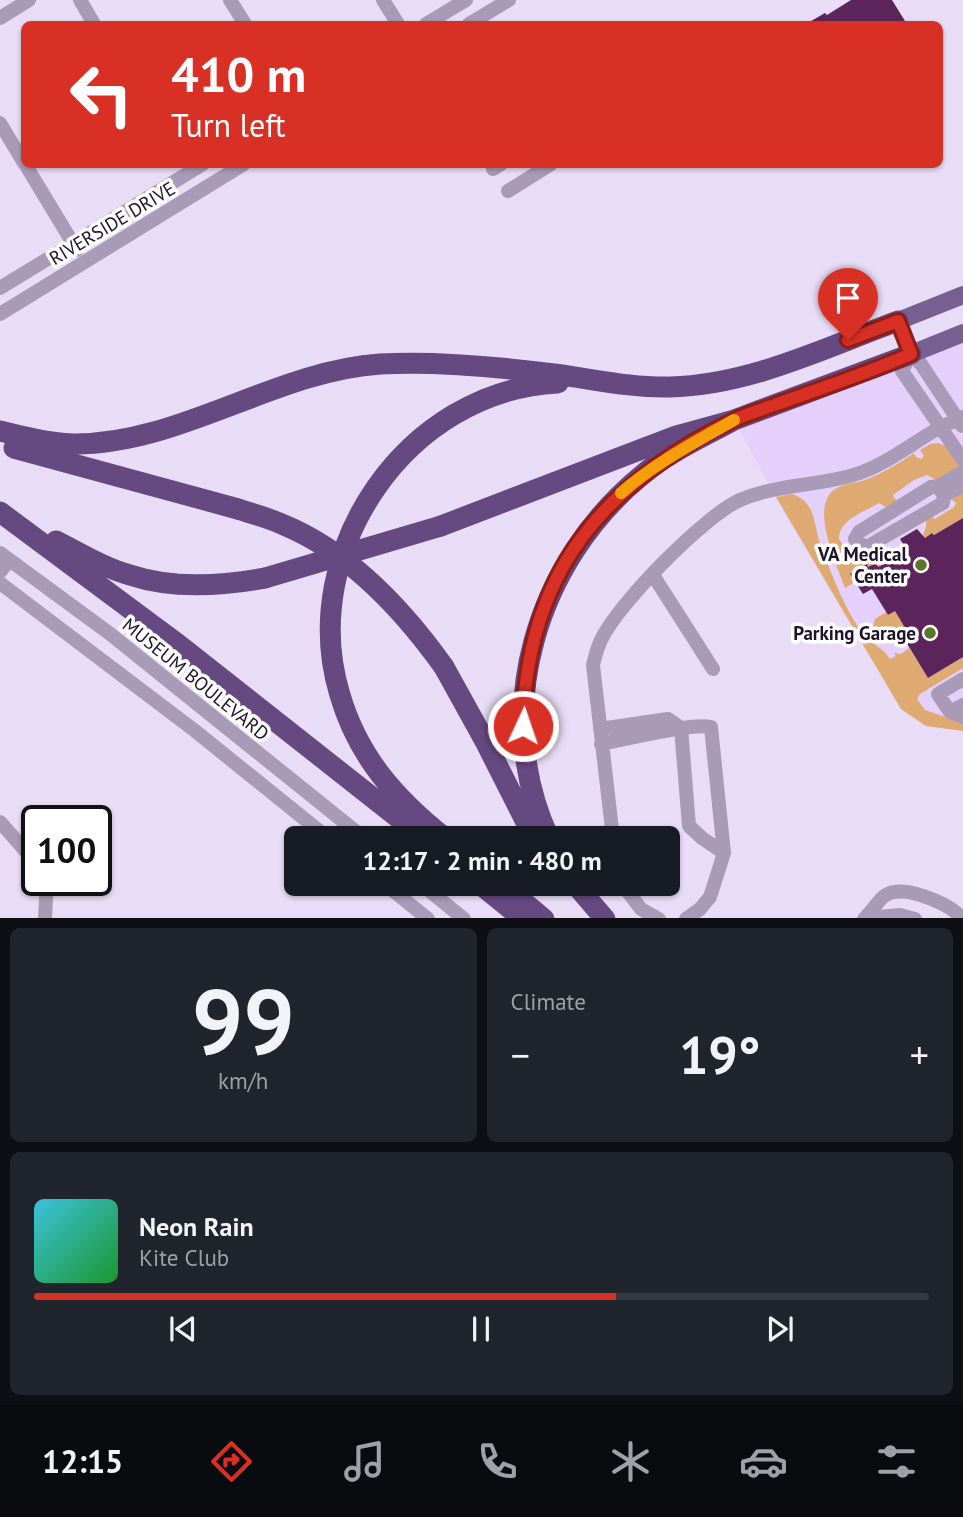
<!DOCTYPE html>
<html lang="en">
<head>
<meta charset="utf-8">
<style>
  :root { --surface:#171b24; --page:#20242c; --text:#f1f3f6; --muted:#9ea1a6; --line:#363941; --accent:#d93025 }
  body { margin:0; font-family:"PT Sans",sans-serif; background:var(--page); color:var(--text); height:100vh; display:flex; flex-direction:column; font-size:26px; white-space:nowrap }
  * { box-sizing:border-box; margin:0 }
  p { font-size:23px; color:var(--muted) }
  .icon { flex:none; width:38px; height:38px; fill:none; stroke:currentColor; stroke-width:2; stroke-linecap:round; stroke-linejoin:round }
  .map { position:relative; height:918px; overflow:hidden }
  .side { display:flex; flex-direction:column; gap:10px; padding:10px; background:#0d0f14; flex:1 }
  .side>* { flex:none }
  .top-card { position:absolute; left:21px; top:21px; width:922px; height:147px; border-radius:10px; box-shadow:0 2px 5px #0004; background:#d93025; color:#fff; overflow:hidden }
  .speed { position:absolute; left:21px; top:805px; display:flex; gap:14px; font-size:35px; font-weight:700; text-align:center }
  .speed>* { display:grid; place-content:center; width:91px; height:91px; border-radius:50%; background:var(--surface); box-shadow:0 2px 5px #0004; line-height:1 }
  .speed .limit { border:4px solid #111; border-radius:10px; background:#fff; color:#111 }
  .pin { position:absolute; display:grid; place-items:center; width:60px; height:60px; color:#fff; margin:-72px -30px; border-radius:50% 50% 50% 0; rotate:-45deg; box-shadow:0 0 7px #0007 }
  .pin .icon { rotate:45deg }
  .me { position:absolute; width:77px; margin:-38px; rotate:3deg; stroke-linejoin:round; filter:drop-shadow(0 0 5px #0008) }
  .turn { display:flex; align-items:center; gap:24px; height:147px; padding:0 35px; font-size:32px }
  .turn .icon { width:91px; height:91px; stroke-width:2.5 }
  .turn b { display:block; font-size:49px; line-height:60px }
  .big { font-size:52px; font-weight:700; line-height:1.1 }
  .side .tile { flex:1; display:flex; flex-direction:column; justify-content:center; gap:10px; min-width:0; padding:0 24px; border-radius:10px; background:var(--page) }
  .side .dial { align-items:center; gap:0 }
  .dial b { font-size:91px; line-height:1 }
  .song { display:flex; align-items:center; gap:21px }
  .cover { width:84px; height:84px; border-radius:10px; background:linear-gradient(135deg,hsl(190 70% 55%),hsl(130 70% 35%)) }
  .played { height:7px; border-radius:4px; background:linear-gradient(90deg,var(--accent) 65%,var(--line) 65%) }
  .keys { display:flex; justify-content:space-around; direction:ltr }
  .heat { display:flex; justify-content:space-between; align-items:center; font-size:38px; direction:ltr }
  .side .tiles { flex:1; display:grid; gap:10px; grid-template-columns:1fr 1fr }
  .tile:last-child { grid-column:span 2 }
  .trip { position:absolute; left:284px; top:826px; width:396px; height:70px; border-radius:10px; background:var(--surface); box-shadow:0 2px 5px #0004; font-weight:700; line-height:70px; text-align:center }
  .tabs { display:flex; height:112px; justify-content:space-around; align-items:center; background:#090b0e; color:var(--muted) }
  .tabs .icon { width:49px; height:49px }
  .tabs .current { color:var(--accent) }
  .tabs b { font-size:32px; color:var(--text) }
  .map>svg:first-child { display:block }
</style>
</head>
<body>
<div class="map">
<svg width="963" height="919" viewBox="0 0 963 919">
  <rect width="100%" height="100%" fill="#e9dcf6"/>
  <path fill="#e5d0fb" d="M963 333V731L926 726 901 709 785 514 734 420Z"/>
  <path fill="#dfaa71" d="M938 443 946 446 959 465V468L940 482 927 475 914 480 893 495 894 498 899 502 889 509 879 503C865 512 839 519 839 539L852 559 860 554 871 560 888 549 901 552 902 555 878 567 876 563 868 567 866 564 851 574 855 582 845 588C837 565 806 501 839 487 847 483 857 483 865 480 883 473 898 464 914 453L916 457 921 459 924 456 920 450 930 444Z
    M963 490V518L934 535 932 533 925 538 923 535 926 527V519L929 515 935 519 954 507 956 503 951 499Z
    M792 494C817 502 813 525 821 546 831 573 848 618 867 638 876 647 881 646 890 659L896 656 894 653 901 654 909 648 928 678 963 657V668L920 694 917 699 925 710 963 723V731L926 726 901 709 776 497Z
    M934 608 897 630 903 637 893 641 873 627 875 619 886 612 888 615 895 611Z"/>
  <path fill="#5b255b" d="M851 0H892L905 21 899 24H806L825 13 827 15Z
    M963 518V657L928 678 898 629 904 626 895 611 888 615 872 589 863 594 850 574 867 564 868 567 876 563 878 567 902 555 900 553 906 549 900 539 917 529 925 538 932 533 934 535Z"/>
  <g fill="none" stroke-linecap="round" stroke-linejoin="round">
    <path stroke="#a99bb7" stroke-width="14" d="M80 0 94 24
      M230 0 245 24
      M383 0 398 24
      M0 18 29 0
      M426 24 466 0
      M469 24 509 0
      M0 123 24 163
      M25 164 77 250
      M493 169 501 164
      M508 191 551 164
      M0 288 203 164
      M0 314 244 164
      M962 426 921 364 911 354 902 371 963 460
      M938 486 944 496 943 503 865 548 855 539 859 532 931 487 938 486 963 472
      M944 496 963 485
      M0 553 109 633 364 838
      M0 572 9 560
      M653 575 713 669
      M0 583 194 730 328 838
      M963 705 950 712 963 717
      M950 712 938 694 963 679
      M600 729 668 719 681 728 689 826 702 838 724 853
      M601 744C624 740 692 722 711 727L724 853 710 897 700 909 686 919
      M0 822 37 864
      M613 838 593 665C595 657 597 648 601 640 618 604 704 516 740 500 775 485 813 486 850 476 883 467 909 445 939 428 946 423 956 422 963 417
      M385 884 428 919
      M421 884 464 919
      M622 884 641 909 659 919
      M871 911C876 906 880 898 886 895 904 884 946 903 959 915
      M45 919 47 880
      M864 919 871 911 879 917 900 915 915 919"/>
    <path stroke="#785f91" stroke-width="18" d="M963 295 898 321 911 354 963 333"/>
    <path stroke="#674982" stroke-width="21" d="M0 431C24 437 48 443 73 444 179 445 275 371 380 364 434 361 500 367 554 374 593 379 631 388 670 387 750 385 824 348 898 321
      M14 448 238 509
      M0 512 179 645 420 835
      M441 526 676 436 734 420 911 354
      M56 541C80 553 104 568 130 575 172 589 222 586 265 578
      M444 667 486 743 534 838
      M445 838C396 799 358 757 340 695 296 552 407 390 558 383
      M549 838C490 711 537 561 642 475 669 452 703 437 734 420
      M480 884 523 919
      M575 884 605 919
      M514 894 544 919"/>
    <path stroke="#674982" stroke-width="21" d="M238 509C253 514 269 518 284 525 349 552 404 611 444 667
      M265 578 441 526"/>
  </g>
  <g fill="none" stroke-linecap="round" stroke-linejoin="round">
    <defs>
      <path id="route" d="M523 726C526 575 601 485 732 421 746 414 762 410 777 404 822 388 868 373 911 354L898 321 848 340"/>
    </defs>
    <use href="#route" stroke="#8d1f18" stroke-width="18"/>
    <use href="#route" stroke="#d93025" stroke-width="12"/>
    <path stroke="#f59e0b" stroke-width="12" d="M621 493C655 463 694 443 734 420"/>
  </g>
  <g fill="#59762a" stroke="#fff" stroke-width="2.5">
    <circle cx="921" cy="565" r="7"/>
    <circle cx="930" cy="633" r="7"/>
  </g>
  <g text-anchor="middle" stroke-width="7" stroke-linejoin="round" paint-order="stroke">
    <g font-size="19" fill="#1f132a" stroke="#fff">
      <text transform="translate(112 223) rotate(-31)" y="7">RIVERSIDE DRIVE</text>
      <text transform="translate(196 679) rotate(39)" y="7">MUSEUM BOULEVARD</text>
    </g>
    <g font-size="19" font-weight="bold" fill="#1f132a" stroke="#fff" text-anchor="end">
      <text x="907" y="561">VA Medical<tspan x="907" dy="22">Center</tspan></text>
      <text x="916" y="640">Parking Garage</text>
    </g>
  </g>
</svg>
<div class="speed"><div class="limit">100</div></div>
<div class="pin" style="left:848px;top:340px;background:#d93025"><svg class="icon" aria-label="arrive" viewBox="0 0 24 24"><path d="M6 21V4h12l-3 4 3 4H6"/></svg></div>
<svg class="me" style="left:523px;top:726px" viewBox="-20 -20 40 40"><circle r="17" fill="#d93025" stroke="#fff" stroke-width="3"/><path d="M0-11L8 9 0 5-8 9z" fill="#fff"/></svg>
<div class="trip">12:17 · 2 min · 480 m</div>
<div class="top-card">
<div class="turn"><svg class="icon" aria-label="left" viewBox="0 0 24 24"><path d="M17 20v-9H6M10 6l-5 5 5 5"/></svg><div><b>410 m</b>Turn left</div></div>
</div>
</div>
<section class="side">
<div class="tiles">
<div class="tile dial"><b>99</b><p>km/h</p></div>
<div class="tile"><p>Climate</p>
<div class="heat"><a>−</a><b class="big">19°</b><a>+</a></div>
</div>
<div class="tile">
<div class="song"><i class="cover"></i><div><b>Neon Rain</b><p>Kite Club</p></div></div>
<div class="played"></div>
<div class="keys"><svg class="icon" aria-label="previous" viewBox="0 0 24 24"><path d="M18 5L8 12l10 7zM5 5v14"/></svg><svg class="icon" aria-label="pause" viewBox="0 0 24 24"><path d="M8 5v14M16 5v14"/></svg><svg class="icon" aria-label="next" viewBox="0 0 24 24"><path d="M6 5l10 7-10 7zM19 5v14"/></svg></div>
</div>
</div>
</section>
<nav class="tabs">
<b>12:15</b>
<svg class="icon current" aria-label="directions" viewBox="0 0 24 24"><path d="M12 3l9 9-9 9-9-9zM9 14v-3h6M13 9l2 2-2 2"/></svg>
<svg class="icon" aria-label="music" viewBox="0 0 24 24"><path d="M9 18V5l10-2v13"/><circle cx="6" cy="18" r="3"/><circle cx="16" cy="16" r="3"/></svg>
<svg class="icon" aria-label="phone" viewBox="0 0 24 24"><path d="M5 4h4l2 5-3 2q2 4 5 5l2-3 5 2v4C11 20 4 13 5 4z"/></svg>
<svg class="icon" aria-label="climate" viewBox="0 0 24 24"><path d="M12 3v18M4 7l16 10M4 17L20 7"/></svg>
<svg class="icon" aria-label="car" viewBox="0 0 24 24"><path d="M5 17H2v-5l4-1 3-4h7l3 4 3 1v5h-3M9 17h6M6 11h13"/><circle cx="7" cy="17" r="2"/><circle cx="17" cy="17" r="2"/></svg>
<svg class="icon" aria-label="filters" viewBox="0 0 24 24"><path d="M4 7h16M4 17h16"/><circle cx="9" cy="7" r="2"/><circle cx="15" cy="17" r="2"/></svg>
</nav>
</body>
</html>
